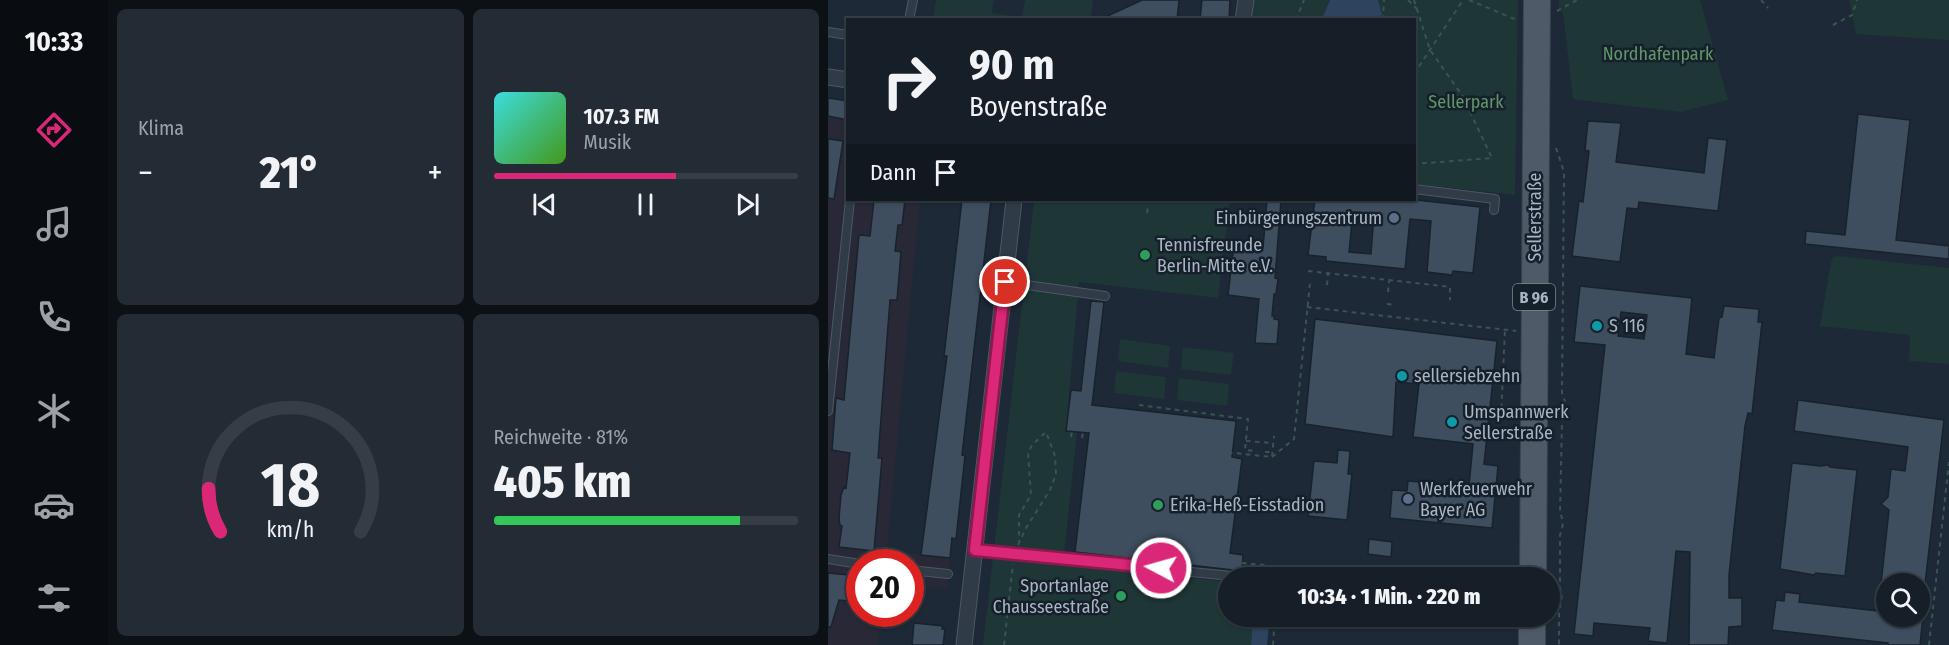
<!DOCTYPE html>
<html lang="de">
<head>
<meta charset="utf-8">
<style>
  :root { --surface:#161f28; --page:#232c34; --text:#f1f3f6; --muted:#9ea2a8; --line:#353d45; --accent:#db2777 }
  body { margin:0; font-family:"Fira Sans Condensed",sans-serif; background:var(--page); color:var(--text); height:100vh; display:flex; flex-direction:column; font-size:22px; white-space:nowrap }
  * { box-sizing:border-box; margin:0 }
  p { font-size:20px; color:var(--muted) }
  .icon { flex:none; width:33px; height:33px; fill:none; stroke:currentColor; stroke-width:2; stroke-linecap:round; stroke-linejoin:round }
  .map { position:relative; flex:1; overflow:hidden }
  .drawer { display:flex; flex-direction:column; gap:9px; padding:9px; background:#0c1116; width:720px }
  .drawer>* { flex:none }
  .guide { position:absolute; left:18px; top:18px; width:570px; height:183px; border-radius:0px; box-shadow:0 2px 4px #0004,0 0 0 2px var(--line); background:#161f28; color:var(--text); overflow:hidden }
  .fabs { position:absolute; left:1048px; top:573px; display:grid; gap:12px }
  .fabs a { display:grid; place-items:center; width:54px; height:54px; border-radius:50%; background:var(--surface); box-shadow:0 2px 4px #0004,0 0 0 2px var(--line); font-size:30px }
  .speed { position:absolute; left:18px; top:549px; display:flex; gap:12px; font-size:30px; font-weight:700; text-align:center }
  .speed>* { display:grid; place-content:center; width:78px; height:78px; border-radius:50%; background:var(--surface); box-shadow:0 2px 4px #0004,0 0 0 2px var(--line); line-height:1 }
  .speed .limit { border:9px solid #d22; background:#fff; color:#111 }
  .pin { position:absolute; display:grid; place-items:center; width:51px; height:51px; color:#fff; margin:-26px; border:3px solid #fff; border-radius:50%; box-shadow:0 2px 6px #0007 }
  .me { position:absolute; width:66px; margin:-33px; rotate:276deg; stroke-linejoin:round; filter:drop-shadow(0 0 4px #0008) }
  .turn { display:flex; align-items:center; gap:21px; height:126px; padding:0 24px; font-size:27px }
  .turn .icon { width:78px; height:78px; stroke-width:2.5 }
  .turn b { display:block; font-size:42px; line-height:51px }
  .then { display:flex; align-items:center; height:57px; padding:0 24px; background:#0003; gap:12px; font-size:22px }
  .big { font-size:45px; font-weight:800; line-height:1.1 }
  .drawer .tile { flex:1; display:flex; flex-direction:column; justify-content:center; gap:9px; min-width:0; padding:0 21px; border-radius:9px; background:var(--page) }
  .drawer .dial { align-items:center; gap:0 }
  .dial svg { height:156px; overflow:visible; fill:none; stroke:var(--line); stroke-width:7; stroke-linecap:round; text-anchor:middle }
  .dial text { fill:var(--text); stroke:none }
  .song { display:flex; align-items:center; gap:18px }
  .cover { width:72px; height:72px; border-radius:9px; background:linear-gradient(135deg,hsl(180 70% 55%),hsl(100 70% 35%)) }
  .played { height:6px; border-radius:3px; background:linear-gradient(90deg,var(--accent) 60%,var(--line) 60%) }
  .keys { display:flex; justify-content:space-around; direction:ltr }
  .heat { display:flex; justify-content:space-between; align-items:center; font-size:33px; direction:ltr }
  .charge { height:9px; border-radius:4px; background:linear-gradient(90deg,#34c759 81%,var(--line) 0) }
  .drawer .tiles { flex:1; display:grid; gap:9px; grid-template-columns:repeat(2,1fr) }
  .trip { position:absolute; left:390px; top:567px; width:342px; height:60px; border-radius:30px; background:var(--surface); box-shadow:0 2px 4px #0004,0 0 0 2px var(--line); font-weight:800; line-height:60px; text-align:center }
  main { display:flex; flex:1; min-height:0 }
  .tabs { display:flex; flex-direction:column; width:108px; justify-content:space-around; align-items:center; background:#090c10; color:var(--muted) }
  .tabs .icon { width:42px; height:42px }
  .tabs .selected { color:var(--accent) }
  .tabs b { font-size:27px; color:var(--text) }
  .map>svg:first-child { display:block }
</style>
</head>
<body>
<main>
<nav class="tabs">
<b>10:33</b>
<svg class="icon selected" aria-label="directions" viewBox="0 0 24 24"><path d="M12 3l9 9-9 9-9-9zM9 14v-3h6M13 9l2 2-2 2"/></svg>
<svg class="icon" aria-label="music" viewBox="0 0 24 24"><path d="M9 18V5l10-2v13"/><circle cx="6" cy="18" r="3"/><circle cx="16" cy="16" r="3"/></svg>
<svg class="icon" aria-label="phone" viewBox="0 0 24 24"><path d="M5 4h4l2 5-3 2q2 4 5 5l2-3 5 2v4C11 20 4 13 5 4z"/></svg>
<svg class="icon" aria-label="climate" viewBox="0 0 24 24"><path d="M12 3v18M4 7l16 10M4 17L20 7"/></svg>
<svg class="icon" aria-label="car" viewBox="0 0 24 24"><path d="M5 17H2v-5l4-1 3-4h7l3 4 3 1v5h-3M9 17h6M6 11h13"/><circle cx="7" cy="17" r="2"/><circle cx="17" cy="17" r="2"/></svg>
<svg class="icon" aria-label="filters" viewBox="0 0 24 24"><path d="M4 7h16M4 17h16"/><circle cx="9" cy="7" r="2"/><circle cx="15" cy="17" r="2"/></svg>
</nav>
<section class="drawer">
<div class="tiles">
<div class="tile"><p>Klima</p>
<div class="heat"><a>−</a><b class="big">21°</b><a>+</a></div>
</div>
<div class="tile">
<div class="song"><i class="cover"></i><div><b>107.3 FM</b><p>Musik</p></div></div>
<div class="played"></div>
<div class="keys"><svg class="icon" aria-label="previous" viewBox="0 0 24 24"><path d="M18 5L8 12l10 7zM5 5v14"/></svg><svg class="icon" aria-label="pause" viewBox="0 0 24 24"><path d="M8 5v14M16 5v14"/></svg><svg class="icon" aria-label="next" viewBox="0 0 24 24"><path d="M6 5l10 7-10 7zM19 5v14"/></svg></div>
</div>
<div class="tile dial"><svg viewBox="0 0 100 80">
<path d="M14 69A42 42 0 1 1 86 69"/>
<path d="M14 69A42 42 0 0 1 8 47" stroke="#db2777"/>
<text x="50" y="56" font-size="32" font-weight="700">18</text>
<text x="50" y="72" font-size="11">km/h</text>
</svg></div>
<div class="tile"><p>Reichweite · 81%</p><b class="big">405 km</b><div class="charge"></div></div>
</div>
</section>
<div class="map">
<svg width="1121" height="645" viewBox="0 0 1121 645">
  <rect width="100%" height="100%" fill="#1d2936"/>
  <path fill="#292837" d="M0 98 19 101 20 200H92L59 551 122 558 119 589 83 585 82 562H32V614H53L50 645H0Z"/>
  <path fill="#1f3637" d="M108 0H166L164 13 194 17 197 0H265L263 19H105Z
    M425 0H502L494 19 423 20Z
    M550 0H690L687 195 587 184 586 20 551 19 554 14Z
    M731 0H872L900 100 852 112 745 99 735 13 731 8Z
    M1021 0H1121V40L1028 34Z
    M206 200H402L390 298 251 282 238 430 249 432 235 564 400 582V616L425 617 423 645H155Z
    M1010 256 1121 268V364L1081 361 1082 335 992 326 1003 262 1005 257Z
    M292 339 342 346 340 368 290 361Z
    M355 347 406 353 403 375 353 369Z
    M288 371 338 377 336 399 286 393Z
    M351 378 401 384 399 406 349 400Z"/>
  <path fill="#2c445d" d="M502 0H550L554 14 551 19H494Z
    M425 617H442L439 645H423Z"/>
  <path fill="#3f4e5f" stroke="#18222d" stroke-width="1.5" fill-rule="evenodd" d="M314 0H351L349 20H271Z
    M374 0H402L401 20H372Z
    M0 98 20 101V120L0 116Z
    M1030 114 1082 120 1068 240 1121 246V259L977 244 978 231 1017 235Z
    M760 121 793 123 788 162 876 173 880 138 899 140 890 211 811 202 810 209 799 208 792 262 744 256 751 201 755 202 761 151 757 150Z
    M0 139 15 141 6 199 0 198Z
    M46 200H77L74 225H70L67 251 73 252 69 300H62L60 326 50 458H54L46 551 11 547 14 526 12 525 11 518 13 495 16 487 18 488 22 453 4 450 8 398 16 400 31 235 42 236Z
    M134 200H163L134 455 137 456 128 539 124 538 122 558 93 555 119 356H116Z
    M439 200H453L447 278 450 279 448 294H446L444 316H446V319L451 320 449 344 427 343 431 299 400 295 406 245 435 248Z
    M487 200H588L652 207 645 273 625 271 624 275 599 272 603 221 582 219 577 269 498 261V257L480 255ZM525 212 546 214 543 254 521 252Z
    M752 286 864 298 858 354 886 358 891 318 894 317 896 306 931 309 930 322H934L924 414 920 413 917 426 901 575V598H914V626L901 627 900 645H861L862 552 848 551 839 643 820 641 822 628 766 623 765 636 746 634 777 345 746 342ZM793 312 819 315 816 339 790 336Z
    M263 301 276 302 264 405 408 421 404 457 414 459 402 553 415 555 414 571 247 552 261 433 238 431 243 390 253 391Z
    M487 319 669 341 656 464 670 466 664 528 562 518 564 490 579 491 580 481 641 486 645 444 585 437 591 384 568 382 565 437 477 424Z
    M970 400 1116 420 1097 584H1053L1061 510 1053 504 1060 497 1063 469 1077 471 1080 447 966 431Z
    M510 450 522 451 520 474H524L519 520 480 516 486 461 509 463Z
    M964 463 993 466 1000 465 1002 467 1029 470 1017 576 988 573 986 575 952 569Z
    M541 539 564 542 563 557 540 554Z
    M0 573 32 576V602L11 600 3 627H0Z
    M957 592 972 594 971 602 1059 612V616H1095L1092 645H1060V643L944 630 948 600 956 601Z
    M86 623 115 626 114 629H117L115 645H84Z"/>
  <g fill="none" stroke-linecap="round" stroke-linejoin="round">
    <defs>
      <path id="lane" d="M81 20 85 0
        M0 32 20 35
        M586 189 667 199 666 210
        M177 282 277 296
        M0 411 22 200
        M147 550 403 576
        M0 559 32 564
        M82 570 120 574"/>
      <path id="street" d="M415 20 418 0
        M0 77 20 80
        M136 645 186 200"/>
      <path id="primary" d="M705 578 709 0
        M704 645V616"/>
    </defs>
    <use href="#lane" stroke="#4d5865" stroke-width="10"/>
    <use href="#street" stroke="#4d5865" stroke-width="17"/>
    <use href="#primary" stroke="#394450" stroke-width="28"/>
    <path stroke="#3c5355" stroke-width="2" stroke-dasharray="4.5 4.5" stroke-linecap="butt" d="M580 0 589 9
      M586 0 602 50 634 95 664 158 586 164
      M641 0 689 20
      M933 0 940 8
      M729 11 749 0
      M468 20 476 0
      M555 20 556 0
      M1005 25 1024 15 1029 0
      M586 74 635 0
      M728 148 736 172 734 393C739 403 737 412 734 422L732 513C736 521 735 527 732 535V588C736 598 732 603 731 613 731 624 731 634 731 645
      M319 213 320 207
      M480 271 622 287V300
      M499 285 500 274
      M560 292 561 281
      M559 304 568 305
      M479 307 688 331
      M311 405 420 419 417 450 427 451
      M673 417 677 329
      M243 437 244 431
      M254 438 255 432
      M418 441 445 443
      M437 452H445
      M386 455V451L444 457 446 436
      M444 457 466 439 482 283
      M190 545 198 528 222 490 228 474 227 456 218 432 204 445 200 453 203 495 191 515V542
      M414 563 437 565
      M176 645 185 564
      M445 645 447 616
      M1101 645 1121 462"/>
    <use href="#lane" stroke="#303b47" stroke-width="8"/>
    <use href="#street" stroke="#303b47" stroke-width="15"/>
    <use href="#primary" stroke="#4e5a67" stroke-width="26"/>
  </g>
  <g fill="none" stroke-linecap="round" stroke-linejoin="round">
    <defs>
      <path id="route" d="M177 282 147 550 333 568"/>
    </defs>
    <use href="#route" stroke="#8e194d" stroke-width="15"/>
    <use href="#route" stroke="#db2777" stroke-width="10"/>
  </g>
  <g fill="#5c6f8a" stroke="#16202b" stroke-width="2">
    <circle cx="566" cy="218" r="6"/>
    <circle cx="580" cy="499" r="6"/>
  </g>
  <g fill="#2e9e5b" stroke="#16202b" stroke-width="2">
    <circle cx="317" cy="255" r="6"/>
    <circle cx="330" cy="505" r="6"/>
    <circle cx="293" cy="596" r="6"/>
  </g>
  <g fill="#0f9aa8" stroke="#16202b" stroke-width="2">
    <circle cx="769" cy="326" r="6"/>
    <circle cx="574" cy="376" r="6"/>
    <circle cx="624" cy="422" r="6"/>
  </g>
  <g text-anchor="middle" stroke-width="5" stroke-linejoin="round" paint-order="stroke">
    <rect fill="#16202b" stroke="#7d8897" stroke-width="1.5" x="685" y="284" width="42" height="26" rx="4.5"/>
    <g font-size="16" font-weight="bold" fill="#a9b5c5">
      <text x="706" y="303">B 96</text>
    </g>
    <g font-size="18" fill="#609669" stroke="#16202b">
      <text x="830" y="60">Nordhafenpark</text>
      <text x="638" y="108">Sellerpark</text>
    </g>
    <g font-size="18" fill="#a9b5c5" stroke="#16202b">
      <text transform="translate(707 217) rotate(-90)" y="6">Sellerstraße</text>
    </g>
    <g font-size="18" fill="#a9b5c5" stroke="#16202b" text-anchor="start">
      <text x="554" y="224" text-anchor="end">Einbürgerungszentrum</text>
      <text x="329" y="251">Tennisfreunde<tspan x="329" dy="21">Berlin-Mitte e.V.</tspan></text>
      <text x="781" y="332">S 116</text>
      <text x="586" y="382">sellersiebzehn</text>
      <text x="636" y="418">Umspannwerk<tspan x="636" dy="21">Sellerstraße</tspan></text>
      <text x="592" y="495">Werkfeuerwehr<tspan x="592" dy="21">Bayer AG</tspan></text>
      <text x="342" y="511">Erika-Heß-Eisstadion</text>
      <text x="281" y="592" text-anchor="end">Sportanlage<tspan x="281" dy="21">Chausseestraße</tspan></text>
    </g>
  </g>
</svg>
<div class="fabs">
<a><svg class="icon" aria-label="search" viewBox="0 0 24 24"><circle cx="10" cy="10" r="6"/><path d="M15 15l6 6"/></svg></a>
</div>
<div class="speed"><div class="limit">20</div></div>
<div class="pin" style="left:177px;top:282px;background:#d93025"><svg class="icon" aria-label="arrive" viewBox="0 0 24 24"><path d="M6 21V4h12l-3 4 3 4H6"/></svg></div>
<svg class="me" style="left:333px;top:568px" viewBox="-20 -20 40 40"><circle r="17" fill="#db2777" stroke="#fff" stroke-width="3"/><path d="M0-11L8 9 0 5-8 9z" fill="#fff"/></svg>
<div class="trip">10:34 · 1 Min. · 220 m</div>
<div class="guide">
<div class="turn"><svg class="icon" aria-label="right" viewBox="0 0 24 24"><path d="M7 20v-9h11M14 6l5 5-5 5"/></svg><div><b>90 m</b>Boyenstraße</div></div>
<div class="then">Dann<svg class="icon" aria-label="arrive" viewBox="0 0 24 24"><path d="M6 21V4h12l-3 4 3 4H6"/></svg></div>
</div>
</div>
</main>
</body>
</html>
